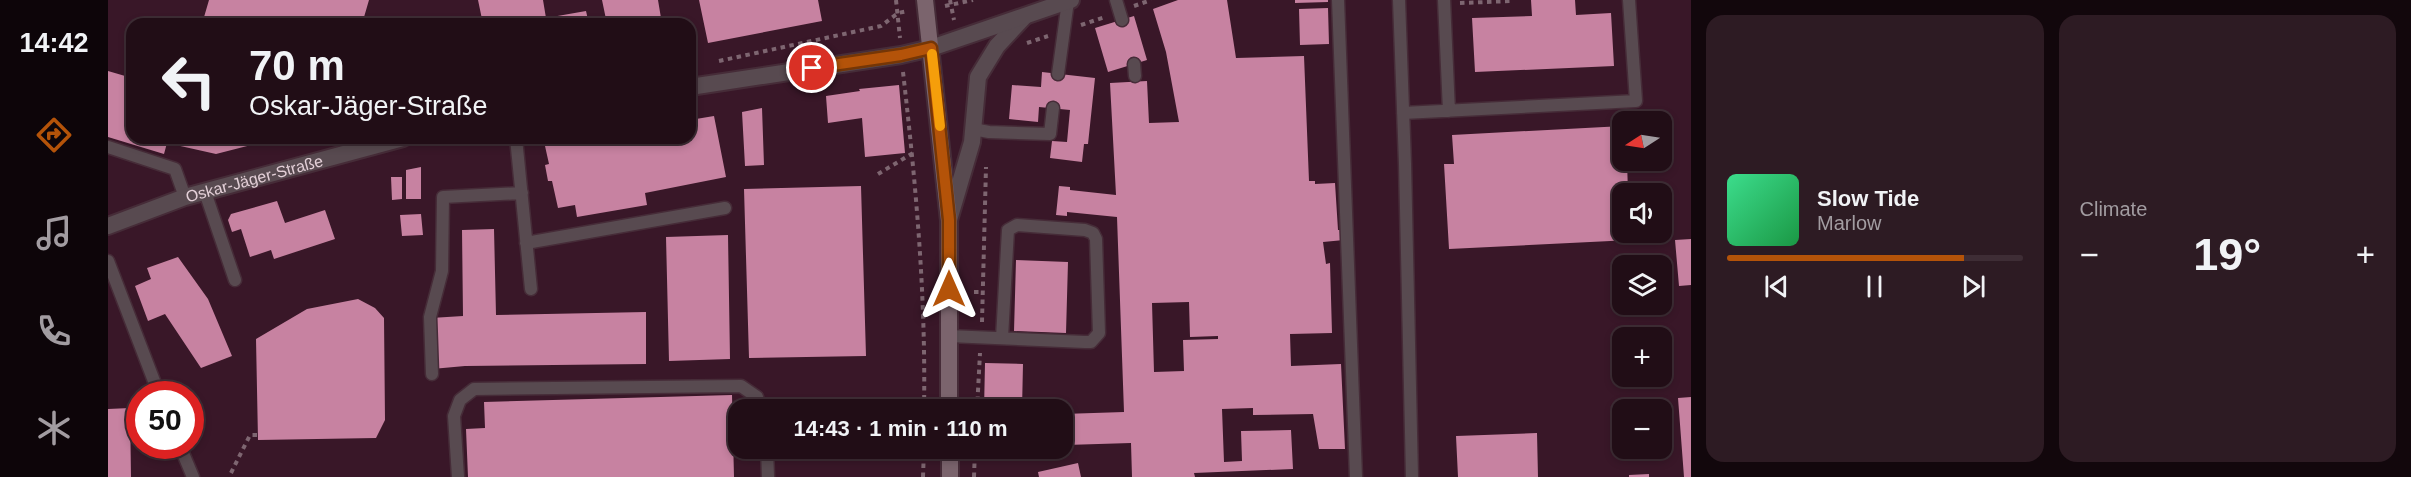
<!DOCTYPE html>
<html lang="en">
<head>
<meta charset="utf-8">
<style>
  :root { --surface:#210d16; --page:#2d1b23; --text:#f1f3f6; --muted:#a29ca1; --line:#3e2d35; --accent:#b45309 }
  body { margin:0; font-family:Arial,sans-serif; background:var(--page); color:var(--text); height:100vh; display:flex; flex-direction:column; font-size:22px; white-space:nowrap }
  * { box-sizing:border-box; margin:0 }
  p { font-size:20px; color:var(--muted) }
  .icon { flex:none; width:33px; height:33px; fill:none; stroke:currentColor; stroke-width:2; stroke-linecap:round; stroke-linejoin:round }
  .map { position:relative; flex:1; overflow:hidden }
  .details { display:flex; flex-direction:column; gap:15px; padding:15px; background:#12070c; width:720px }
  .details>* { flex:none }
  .banner { position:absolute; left:18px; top:18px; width:570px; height:126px; border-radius:18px; box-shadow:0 3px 9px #0003,0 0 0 2px var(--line); background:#210d16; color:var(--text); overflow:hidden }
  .needle { width:39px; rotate:258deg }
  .buttons { position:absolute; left:1504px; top:111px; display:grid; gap:12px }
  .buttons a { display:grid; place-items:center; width:60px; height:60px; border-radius:12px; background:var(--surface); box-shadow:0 3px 9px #0003,0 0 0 2px var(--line); font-size:30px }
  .speed { position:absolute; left:18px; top:381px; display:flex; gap:12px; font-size:30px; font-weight:700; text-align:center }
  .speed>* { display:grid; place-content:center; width:78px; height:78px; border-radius:50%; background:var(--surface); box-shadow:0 3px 9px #0003,0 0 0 2px var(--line); line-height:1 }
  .speed .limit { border:9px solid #d22; background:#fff; color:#111 }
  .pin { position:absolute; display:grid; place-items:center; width:51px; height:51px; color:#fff; margin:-26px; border:3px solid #fff; border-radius:50%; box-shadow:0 2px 6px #0007 }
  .me { position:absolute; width:66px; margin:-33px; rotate:0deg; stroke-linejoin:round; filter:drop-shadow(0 0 4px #0008) }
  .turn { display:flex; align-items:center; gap:21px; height:126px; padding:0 24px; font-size:27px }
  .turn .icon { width:78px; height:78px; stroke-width:2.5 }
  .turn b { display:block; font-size:42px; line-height:51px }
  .big { font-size:45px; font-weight:800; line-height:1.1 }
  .details .widget { flex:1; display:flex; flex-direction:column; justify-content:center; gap:9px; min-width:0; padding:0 21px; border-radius:18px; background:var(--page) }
  .song { display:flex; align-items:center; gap:18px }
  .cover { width:72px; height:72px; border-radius:9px; background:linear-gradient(135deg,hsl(150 70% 55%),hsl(140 70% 35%)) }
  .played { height:6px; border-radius:3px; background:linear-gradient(90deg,var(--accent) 80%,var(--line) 80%) }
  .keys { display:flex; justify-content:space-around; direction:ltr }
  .heat { display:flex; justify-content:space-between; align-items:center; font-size:33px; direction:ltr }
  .details .tiles { flex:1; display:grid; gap:15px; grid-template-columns:repeat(2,1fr) }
  .trip { position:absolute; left:620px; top:399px; width:345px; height:60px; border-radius:18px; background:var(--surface); box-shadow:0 3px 9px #0003,0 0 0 2px var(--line); font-weight:800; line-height:60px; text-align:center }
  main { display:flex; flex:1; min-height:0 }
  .dock { display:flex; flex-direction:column; width:108px; justify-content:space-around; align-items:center; background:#0d0509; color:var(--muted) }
  .dock .icon { width:42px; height:42px }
  .dock .selected { color:var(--accent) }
  .dock b { font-size:27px; color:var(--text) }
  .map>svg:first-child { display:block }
</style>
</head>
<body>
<main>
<nav class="dock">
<b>14:42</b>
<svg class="icon selected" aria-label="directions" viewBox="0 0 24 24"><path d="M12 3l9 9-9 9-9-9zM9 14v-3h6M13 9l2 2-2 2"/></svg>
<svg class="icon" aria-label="music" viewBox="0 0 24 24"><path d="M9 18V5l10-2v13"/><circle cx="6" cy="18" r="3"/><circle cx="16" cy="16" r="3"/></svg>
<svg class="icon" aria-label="phone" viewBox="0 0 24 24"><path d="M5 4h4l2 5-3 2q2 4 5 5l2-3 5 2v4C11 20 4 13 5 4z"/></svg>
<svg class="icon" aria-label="climate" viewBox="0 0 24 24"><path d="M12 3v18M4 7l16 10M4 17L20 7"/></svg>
</nav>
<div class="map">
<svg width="1583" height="477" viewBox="0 0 1583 477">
  <rect width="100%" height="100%" fill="#2c111e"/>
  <path fill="#391728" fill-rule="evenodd" d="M0 0H1583V477H0ZM24 24H582V138H24ZM1515 122H1554V160H1515ZM1515 194H1554V232H1515ZM1515 266H1554V304H1515ZM1515 338H1554V376H1515ZM32 394H82V446H32ZM630 410H954V448H630ZM1515 410H1554V448H1515Z"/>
  <path fill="#c782a1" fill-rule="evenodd" d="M101 0H261L254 24H94Z
    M370 0H435L438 18 478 11 481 24H375Z
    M494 0H550L554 24H499Z
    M591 0H710L714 21 600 43Z
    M1070 0H1119L1128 58 1196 56 1201 181H1207V184L1227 183 1230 230H1235L1236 240 1215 242 1218 264 1222 263 1224 333 1182 334 1183 366 1233 364 1237 449H1211L1205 414 1145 415V408L1114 409 1116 462 1134 461 1133 431 1183 430 1185 469 1086 473 1087 477H1024L1023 443 958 445 955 414 1016 412 1009 217 959 212V216L948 215 951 186 962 187V190L1008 195 1002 83 1039 81 1041 123 1071 122 1058 52 1045 9ZM1081 302 1082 337 1110 336V339L1075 340 1076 371 1046 372 1044 303Z
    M1187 0H1220V2L1187 3Z
    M1423 0H1467L1468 15 1503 13 1506 66 1367 72 1364 18 1424 16Z
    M1220 8 1221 44 1192 45 1191 9Z
    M1026 16 1039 60 1000 72 987 28Z
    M0 71 24 78V138L167 139 108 154 59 143 56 154 0 137Z
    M934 72 987 78 980 144H976L974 162 942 158 944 141 959 142 962 110 931 107 930 122 901 119 904 85 933 87Z
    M791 85 797 153 757 157 754 118 720 123 718 96 752 91 751 89Z
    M654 108 656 165 637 166 634 112Z
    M606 116 618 177 537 193 539 205 469 217 467 205 450 208 444 181H440L437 165 441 164 437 146 483 138H582V120Z
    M1515 126V160H1519L1520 194H1515V232H1522L1523 240 1341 249 1336 164H1346L1344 135Z
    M313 167V199H298V170Z
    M283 177H294V199L284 200Z
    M753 186 758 356 641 358 636 189Z
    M169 201 177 223 217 210 227 239 166 259 163 250 142 257 133 229 124 232 120 220 123 214Z
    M313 214 315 235 294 236 292 215Z
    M386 229 388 315 538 312V364L357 366 324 369 323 318 355 316 354 230Z
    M620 235 622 359 561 361 558 237Z
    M1583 239V285L1571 286 1567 240Z
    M70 257 100 299 124 356 93 368 57 314 40 321 27 286 43 279 39 268Z
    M908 260 960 262 958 333 906 331Z
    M250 299 267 308 276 318 277 420 268 438 150 440 148 339 199 309Z
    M877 363 915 364 914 409 876 410Z
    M624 395 626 477H360L358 429 377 428 376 402Z
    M1583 397V477H1576L1570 398Z
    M22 408 23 477H0V409Z
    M1429 433 1430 477H1350L1348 436Z
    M970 463 973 477H931L930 472Z
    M1541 474V477H1521V475Z"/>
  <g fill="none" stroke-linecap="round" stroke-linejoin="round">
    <defs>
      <path id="service" d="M1008 0 1014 20
        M1230 0 1248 477
        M1291 0 1297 164 1304 477
        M1336 0 1341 111
        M1026 64 1027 76
        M950 74 960 1
        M1295 113 1528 101 1521 0
        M865 129 881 132 942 134 945 108
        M408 138 423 289
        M0 147 67 169 77 197
        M97 192 127 280
        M418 243 617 208
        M0 261 51 394
        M841 336 977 342H983L991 333 988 239 985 233 977 230 909 225 900 230 894 338
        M324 374 322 317 334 271 335 197 414 193
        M72 446 85 477
        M659 448 660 477
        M350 477 346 416 352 400 366 389 633 386 649 397 652 410"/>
      <path id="minor" d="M841 220 864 142 870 77 889 46 916 17"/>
      <g id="tertiary">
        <path d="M582 87 793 55 823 48 963 0"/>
        <path id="s1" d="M0 226 77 197 295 138"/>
      </g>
      <path id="secondary" d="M817 0 841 221V410
        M842 448V477"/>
    </defs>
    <use href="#service" stroke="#462c38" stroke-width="15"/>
    <use href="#minor" stroke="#462c38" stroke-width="20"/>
    <use href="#tertiary" stroke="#462c38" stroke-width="20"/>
    <use href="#secondary" stroke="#462c38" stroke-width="20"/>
    <path stroke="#7e6671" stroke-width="4" stroke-dasharray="4.5 4.5" stroke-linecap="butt" d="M788 0 792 38
      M842 0 846 20
      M1352 3 1404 1
      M837 6 865 0
      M1026 6 1043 0
      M973 25 997 17
      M919 43 940 36
      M611 61 773 26 790 13 800 11
      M795 72C808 185 818 296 816 410
      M770 174 805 153
      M866 292H875
      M874 322 878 167
      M869 410 872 353
      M123 473 142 435H150
      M815 477 816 448
      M866 477 867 448"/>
    <use href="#service" stroke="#584a50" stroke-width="12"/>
    <use href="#minor" stroke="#584a50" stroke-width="16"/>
    <use href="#tertiary" stroke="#584a50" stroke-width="16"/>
    <use href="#secondary" stroke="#7b646d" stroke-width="16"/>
  </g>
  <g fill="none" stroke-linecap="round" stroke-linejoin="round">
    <defs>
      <path id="route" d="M704 68 793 55 823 48 841 220V289"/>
    </defs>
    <use href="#route" stroke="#753606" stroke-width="15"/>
    <use href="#route" stroke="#b45309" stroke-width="10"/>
    <path stroke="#f59e0b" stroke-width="10" d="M824 54 832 126"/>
  </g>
  <g text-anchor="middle" stroke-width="6" stroke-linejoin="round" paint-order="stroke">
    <g font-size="16" fill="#e3cfd7" stroke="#220815">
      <text dy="6" stroke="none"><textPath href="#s1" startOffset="154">Oskar-Jäger-Straße</textPath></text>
    </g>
  </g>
</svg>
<div class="buttons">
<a><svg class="needle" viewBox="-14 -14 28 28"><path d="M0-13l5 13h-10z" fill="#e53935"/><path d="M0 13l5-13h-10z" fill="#a29ca1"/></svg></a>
<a><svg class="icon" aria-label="sound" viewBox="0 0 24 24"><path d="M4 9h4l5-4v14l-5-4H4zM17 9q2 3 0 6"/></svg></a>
<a><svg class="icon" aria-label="layers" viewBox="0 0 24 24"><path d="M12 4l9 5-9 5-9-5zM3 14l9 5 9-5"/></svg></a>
<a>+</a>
<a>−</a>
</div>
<div class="speed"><div class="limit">50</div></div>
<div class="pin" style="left:704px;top:68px;background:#d93025"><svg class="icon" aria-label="arrive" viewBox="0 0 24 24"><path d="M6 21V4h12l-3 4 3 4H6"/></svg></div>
<svg class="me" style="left:841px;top:289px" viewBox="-20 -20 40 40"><path d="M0-17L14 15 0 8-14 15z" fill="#b45309" stroke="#fff" stroke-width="4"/></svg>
<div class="trip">14:43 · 1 min · 110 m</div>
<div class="banner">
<div class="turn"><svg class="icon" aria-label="left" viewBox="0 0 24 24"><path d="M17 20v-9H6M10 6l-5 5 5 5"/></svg><div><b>70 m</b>Oskar-Jäger-Straße</div></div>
</div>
</div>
<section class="details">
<div class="tiles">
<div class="widget">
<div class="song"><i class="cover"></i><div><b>Slow Tide</b><p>Marlow</p></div></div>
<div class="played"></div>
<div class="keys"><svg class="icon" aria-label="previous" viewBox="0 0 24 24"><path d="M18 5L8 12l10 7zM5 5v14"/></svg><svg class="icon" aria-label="pause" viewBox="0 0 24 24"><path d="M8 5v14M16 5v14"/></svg><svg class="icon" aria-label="next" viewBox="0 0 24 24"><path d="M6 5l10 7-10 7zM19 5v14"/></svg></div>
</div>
<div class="widget"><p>Climate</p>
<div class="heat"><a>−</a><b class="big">19°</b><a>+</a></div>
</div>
</div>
</section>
</main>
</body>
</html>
